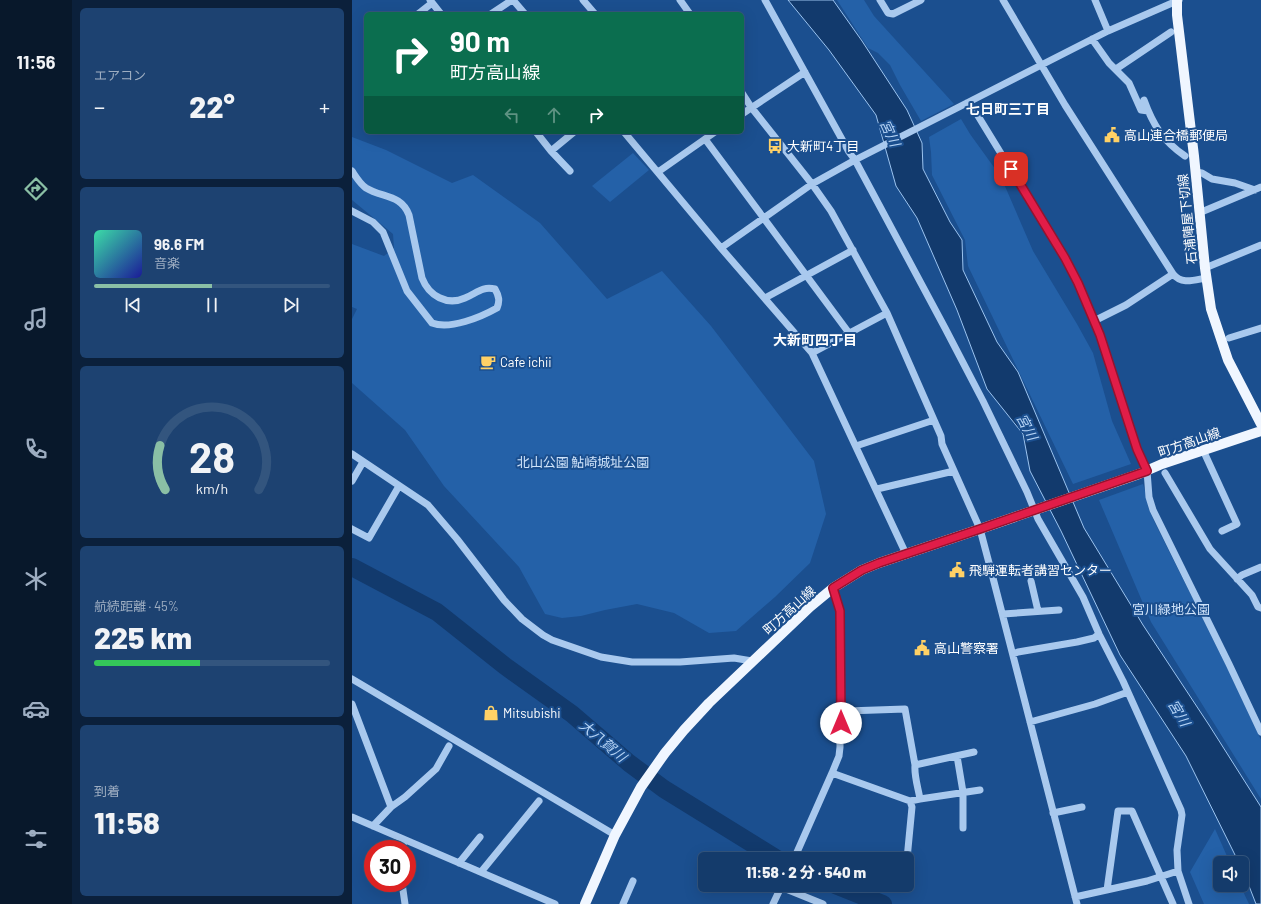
<!DOCTYPE html>
<html lang="ja">
<head>
<meta charset="utf-8">
<style>
  :root { --surface:#143b6b; --page:#1d4271; --text:#f1f3f6; --muted:#9dadc1; --line:#33557e; --accent:#8abfa5 }
  body { margin:0; font-family:Barlow,"Noto Sans JP",sans-serif; background:var(--page); color:var(--text); height:100vh; display:flex; flex-direction:column; font-size:15px; white-space:nowrap }
  * { box-sizing:border-box; margin:0 }
  p { font-size:13px; color:var(--muted) }
  .icon { flex:none; width:22px; height:22px; fill:none; stroke:currentColor; stroke-width:2; stroke-linecap:round; stroke-linejoin:round }
  .map { position:relative; flex:1; overflow:hidden }
  .panel { display:flex; flex-direction:column; gap:8px; padding:8px; background:#0b203b; width:280px }
  .panel>* { flex:none }
  .guide { position:absolute; left:12px; top:12px; width:380px; height:122px; border-radius:6px; box-shadow:0 4px 16px #0002,0 0 0 1px var(--line); background:#0b6e4f; color:#fff; overflow:hidden }
  .tools { position:absolute; left:861px; top:856px; display:grid; gap:8px }
  .tools a { display:grid; place-items:center; width:36px; height:36px; border-radius:6px; background:var(--surface); box-shadow:0 4px 16px #0002,0 0 0 1px var(--line); font-size:20px }
  .speed { position:absolute; left:12px; top:840px; display:flex; gap:8px; font-size:20px; font-weight:700; text-align:center }
  .speed>* { display:grid; place-content:center; width:52px; height:52px; border-radius:50%; background:var(--surface); box-shadow:0 4px 16px #0002,0 0 0 1px var(--line); line-height:1 }
  .speed .limit { border:6px solid #d22; background:#fff; color:#111 }
  .pin { position:absolute; display:grid; place-items:center; width:34px; height:34px; color:#fff; margin:-17px; border-radius:8px; box-shadow:0 2px 6px #0006 }
  .me { position:absolute; width:44px; margin:-22px; rotate:0deg; stroke-linejoin:round; filter:drop-shadow(0 0 3px #0008) }
  .turn { display:flex; align-items:center; gap:14px; height:84px; padding:0 20px; font-size:18px }
  .turn .icon { width:52px; height:52px; stroke-width:2.5 }
  .turn b { display:block; font-size:28px; line-height:34px }
  .lanes { display:flex; align-items:center; height:38px; padding:0 20px; background:#0003; justify-content:center; gap:20px; direction:ltr }
  .lanes .off { opacity:.35 }
  .big { font-size:30px; font-weight:800; line-height:1.1 }
  .panel .tile { flex:1; display:flex; flex-direction:column; justify-content:center; gap:6px; min-width:0; padding:0 14px; border-radius:6px; background:var(--page) }
  .panel .dial { align-items:center; gap:0 }
  .dial svg { height:104px; overflow:visible; fill:none; stroke:var(--line); stroke-width:7; stroke-linecap:round; text-anchor:middle }
  .dial text { fill:var(--text); stroke:none }
  .song { display:flex; align-items:center; gap:12px }
  .cover { width:48px; height:48px; border-radius:6px; background:linear-gradient(135deg,hsl(160 70% 55%),hsl(240 70% 35%)) }
  .played { height:4px; border-radius:2px; background:linear-gradient(90deg,var(--accent) 50%,var(--line) 50%) }
  .keys { display:flex; justify-content:space-around; direction:ltr }
  .heat { display:flex; justify-content:space-between; align-items:center; font-size:22px; direction:ltr }
  .charge { height:6px; border-radius:3px; background:linear-gradient(90deg,#34c759 45%,var(--line) 0) }
  .trip { position:absolute; left:346px; top:852px; width:216px; height:40px; border-radius:6px; background:var(--surface); box-shadow:0 4px 16px #0002,0 0 0 1px var(--line); font-weight:800; line-height:40px; text-align:center }
  main { display:flex; flex:1; min-height:0 }
  .dock { display:flex; flex-direction:column; width:72px; justify-content:space-around; align-items:center; background:#08182b; color:var(--muted) }
  .dock .icon { width:28px; height:28px }
  .dock .active { color:var(--accent) }
  .dock b { font-size:18px; color:var(--text) }
  .map>svg:first-child { display:block }
</style>
</head>
<body>
<main>
<nav class="dock">
<b>11:56</b>
<svg class="icon active" aria-label="directions" viewBox="0 0 24 24"><path d="M12 3l9 9-9 9-9-9zM9 14v-3h6M13 9l2 2-2 2"/></svg>
<svg class="icon" aria-label="music" viewBox="0 0 24 24"><path d="M9 18V5l10-2v13"/><circle cx="6" cy="18" r="3"/><circle cx="16" cy="16" r="3"/></svg>
<svg class="icon" aria-label="phone" viewBox="0 0 24 24"><path d="M5 4h4l2 5-3 2q2 4 5 5l2-3 5 2v4C11 20 4 13 5 4z"/></svg>
<svg class="icon" aria-label="climate" viewBox="0 0 24 24"><path d="M12 3v18M4 7l16 10M4 17L20 7"/></svg>
<svg class="icon" aria-label="car" viewBox="0 0 24 24"><path d="M5 17H2v-5l4-1 3-4h7l3 4 3 1v5h-3M9 17h6M6 11h13"/><circle cx="7" cy="17" r="2"/><circle cx="17" cy="17" r="2"/></svg>
<svg class="icon" aria-label="filters" viewBox="0 0 24 24"><path d="M4 7h16M4 17h16"/><circle cx="9" cy="7" r="2"/><circle cx="15" cy="17" r="2"/></svg>
</nav>
<section class="panel">
<div class="tile"><p>エアコン</p>
<div class="heat"><a>−</a><b class="big">22°</b><a>+</a></div>
</div>
<div class="tile">
<div class="song"><i class="cover"></i><div><b>96.6 FM</b><p>音楽</p></div></div>
<div class="played"></div>
<div class="keys"><svg class="icon" aria-label="previous" viewBox="0 0 24 24"><path d="M18 5L8 12l10 7zM5 5v14"/></svg><svg class="icon" aria-label="pause" viewBox="0 0 24 24"><path d="M8 5v14M16 5v14"/></svg><svg class="icon" aria-label="next" viewBox="0 0 24 24"><path d="M6 5l10 7-10 7zM19 5v14"/></svg></div>
</div>
<div class="tile dial"><svg viewBox="0 0 100 80">
<path d="M14 69A42 42 0 1 1 86 69"/>
<path d="M14 69A42 42 0 0 1 10 35" stroke="#8abfa5"/>
<text x="50" y="56" font-size="32" font-weight="700">28</text>
<text x="50" y="72" font-size="11">km/h</text>
</svg></div>
<div class="tile"><p>航続距離 · 45%</p><b class="big">225 km</b><div class="charge"></div></div>
<div class="tile"><p>到着</p><b class="big">11:58</b></div>
</section>
<div class="map">
<svg width="909" height="904" viewBox="0 0 909 904">
  <rect width="100%" height="100%" fill="#1b4f8f"/>
  <path fill="#2461a8" d="M485 0H512L522 16 602 104 569 121 548 85 538 65 526 53 516 48Z
    M609 119 618 134 649 177 681 251 725 324 741 353 760 421 779 464 721 484 616 266 613 240 580 175 579 152 577 137Z
    M0 137 34 150 100 183 121 175 188 223 255 299 310 271 359 326 462 461 474 514 458 563 423 597 384 631 357 633 322 613 285 604 253 610 229 616 210 618 193 614 167 567 92 486 53 430 0 383V319L5 309 0 307V244L32 256 42 248 41 234 0 200Z
    M281 153 297 170 258 202 240 186Z
    M791 484 795 498 796 507 802 521 873 663 909 740V799L799 622 747 500Z
    M863 829 878 863H868V885H888L897 904H852L838 872Z"/>
  <path fill="#123a6d" stroke="#9cc4f0" d="M436 0H481L510 41 555 110 570 143 571 169 598 222 610 240 611 270 645 342 666 372 732 528 791 625 857 725 909 807V904H904L890 868V863H887L834 756 768 655 709 531 678 471 671 434 635 389 605 310 565 218 544 186 524 115 477 50Z"/>
  <g fill="none" stroke-linecap="round" stroke-linejoin="round">
    <path stroke="#123a6d" stroke-width="18" d="M0 567 85 612 153 666 220 714 277 763 312 789 425 859
      M483 885 531 904"/>
    <path stroke="#a9c9ee" stroke-width="7" d="M78 0 89 14
      M161 0 173 14
      M231 0 243 14
      M328 0 338 14
      M413 0 497 152 503 160 593 328 631 401 675 492 686 519 731 597 747 634 771 681 829 810 830 815 825 850 826 871 837 904
      M528 0 536 13 541 14 569 0
      M651 0 713 105 821 274C830 285 842 280 854 278
      M743 0 756 31
      M66 14 80 3
      M139 14 160 0
      M740 39 757 63 777 83 789 110 796 111
      M764 69 819 32
      M390 93 399 107 460 184 479 211 535 313 589 436 590 444 628 529 641 578 725 904
      M792 100C801 125 811 141 833 156
      M615 103 623 111 713 258 726 283 748 335 785 449 795 471 797 497 801 510 877 664 909 732
      M390 114 453 72
      M184 132 199 151 218 171
      M272 132 369 248 460 353 554 554
      M353 139 497 333
      M199 151 222 132
      M0 171C4 177 8 184 14 188 30 198 49 194 57 215L70 278C77 296 95 306 113 298 125 293 130 286 143 289 147 296 148 301 145 308 129 317 98 330 80 323L55 291 31 232 21 222 0 211
      M306 172 363 132
      M843 172 850 173 860 179 883 183 903 190
      M847 213 909 187
      M369 248 460 184 503 160 756 31 827 0
      M853 268 909 245
      M413 298 501 250
      M742 321 774 305 821 274
      M877 338 909 328
      M460 353 535 313
      M504 446 582 420
      M851 450 885 524 870 531
      M0 454 76 505 105 539 152 600 170 619 191 635 200 640 249 657 280 662H328L382 658 400 661
      M813 473 858 549 900 595 906 607 909 608
      M0 481 11 462
      M525 489 602 471
      M0 529 17 538 47 486
      M885 579 890 575 909 567
      M679 581 686 611
      M651 614 707 610
      M661 654 666 652 725 642 742 638 747 634
      M0 679 263 835
      M0 704 39 807 21 826
      M489 709 495 711 553 709 563 765C562 776 566 787 568 799
      M678 722 743 704 776 692
      M605 756 611 792V828
      M563 765 622 752
      M480 773 558 801 560 807 555 859
      M558 801 568 799 628 790
      M39 807 53 797 84 769 97 746
      M701 813 730 807
      M0 817 203 904
      M50 849V846L53 840
      M442 859 480 773 487 756 488 747V611L481 588
      M107 863 128 837
      M129 872 187 801
      M50 883 53 904
      M429 887 471 904
      M755 890 766 811H780L821 904
      M723 897 795 881 826 871
      M271 904 281 881
      M421 904 430 885"/>
    <path stroke="#f0f6ff" stroke-width="10" d="M825 0V15L842 156 853 268 859 309 876 360 909 424
      M233 904 263 835 289 787 313 753 332 730 357 703 458 607 481 588 510 570 527 563 628 529 787 474 810 464 909 431"/>
  </g>
  <g fill="none" stroke-linecap="round" stroke-linejoin="round">
    <defs>
      <path id="route" d="M489 723 488 611 481 588 510 570 527 563 628 529 795 471 785 449 748 335 726 283 713 258 659 169"/>
    </defs>
    <use href="#route" stroke="#92132f" stroke-width="10"/>
    <use href="#route" stroke="#e11d48" stroke-width="7"/>
  </g>
  <defs>
    <symbol id="civic-bare" viewBox="-9 -9 18 18"><path d="M-.6-6.5H3V-4.5H.6V-3L4-1V1h2V6H-6V1h2V-1L-.6-3ZM-1.2 2.5V6h2.4V2.5Z" fill="#ffd166" stroke="#1b4f8f" stroke-width="2.5" paint-order="stroke"/></symbol>
    <symbol id="bus-bare" viewBox="-9 -9 18 18"><path d="M-5-6H5V4H4V6H2V4H-2V6H-4V4H-5ZM-3.5-4V0h7V-4ZM-3.5 1.2v1.5H-2V1.2ZM2 1.2v1.5H3.5V1.2Z" fill="#ffd166" stroke="#1b4f8f" stroke-width="2.5" paint-order="stroke"/></symbol>
    <symbol id="cafe-bare" viewBox="-9 -9 18 18"><path d="M-5.5-4.5H6V0H3Q3 3.5 0 3.5H-2.5Q-5.5 3.5-5.5 0ZM3-3.2v2h1.7v-2ZM-6 4.5H4V6H-6Z" fill="#ffd166" stroke="#1b4f8f" stroke-width="2.5" paint-order="stroke"/></symbol>
    <symbol id="shop-bare" viewBox="-9 -9 18 18"><path d="M-5-2.5h2.3a2.7 3.5 0 0 1 5.4 0H5L5.5 6h-11ZM-1.5-2.5h3a1.5 2.3 0 0 0-3 0Z" fill="#ffd166" stroke="#1b4f8f" stroke-width="2.5" paint-order="stroke"/></symbol>
  </defs>
  <g fill-rule="evenodd">
    <use href="#civic-bare" x="749" y="124" width="22" height="22"/>
    <use href="#bus-bare" x="412" y="135" width="22" height="22"/>
    <use href="#cafe-bare" x="125" y="351" width="22" height="22"/>
    <use href="#civic-bare" x="594" y="559" width="22" height="22"/>
    <use href="#civic-bare" x="559" y="637" width="22" height="22"/>
    <use href="#shop-bare" x="128" y="702" width="22" height="22"/>
  </g>
  <g text-anchor="middle" stroke-width="4" stroke-linejoin="round" paint-order="stroke">
    <g font-size="13" fill="#fff" stroke="#1b4f8f" text-anchor="start">
      <text x="772" y="140">高山連合橋郵便局</text>
      <text x="435" y="151">大新町4丁目</text>
      <text x="148" y="367">Cafe ichii</text>
      <text x="617" y="575">飛騨運転者講習センター</text>
      <text x="582" y="653">高山警察署</text>
      <text x="151" y="718">Mitsubishi</text>
    </g>
    <g font-size="13" fill="#fff" stroke="#1b4f8f">
      <text transform="translate(835 219) rotate(-96)" y="5">石浦陣屋下切線</text>
      <text transform="translate(837 442) rotate(-19)" y="5">町方高山線</text>
      <text transform="translate(437 610) rotate(-42)" y="5">町方高山線</text>
    </g>
    <g font-size="13" fill="#cfe3fa" stroke="#1b4f8f">
      <text x="231" y="467">北山公園 鮎崎城址公園</text>
      <text x="819" y="614">宮川緑地公園</text>
    </g>
    <g font-size="14" font-weight="bold" fill="#fff" stroke="#1b4f8f">
      <text x="656" y="114">七日町三丁目</text>
      <text x="463" y="345">大新町四丁目</text>
    </g>
    <g font-size="14" font-style="italic" fill="#b5d3f5" stroke="#1b4f8f">
      <text transform="translate(538 133) rotate(65)" y="5">宮川</text>
      <text transform="translate(675 427) rotate(62)" y="5">宮川</text>
      <text transform="translate(827 713) rotate(59)" y="5">宮川</text>
      <text transform="translate(251 741) rotate(40)" y="5">大八賀川</text>
    </g>
  </g>
</svg>
<div class="tools">
<a><svg class="icon" aria-label="sound" viewBox="0 0 24 24"><path d="M4 9h4l5-4v14l-5-4H4zM17 9q2 3 0 6"/></svg></a>
</div>
<div class="speed"><div class="limit">30</div></div>
<div class="pin" style="left:659px;top:169px;background:#d93025"><svg class="icon" aria-label="arrive" viewBox="0 0 24 24"><path d="M6 21V4h12l-3 4 3 4H6"/></svg></div>
<svg class="me" style="left:489px;top:723px" viewBox="-20 -20 40 40"><circle r="19" fill="#fff"/><path d="M0-13L10 11 0 6-10 11z" fill="#e11d48"/></svg>
<div class="trip">11:58 · 2 分 · 540 m</div>
<div class="guide">
<div class="turn"><svg class="icon" aria-label="right" viewBox="0 0 24 24"><path d="M7 20v-9h11M14 6l5 5-5 5"/></svg><div><b>90 m</b>町方高山線</div></div>
<div class="lanes"><svg class="icon off" aria-label="left" viewBox="0 0 24 24"><path d="M17 20v-9H6M10 6l-5 5 5 5"/></svg><svg class="icon off" aria-label="ahead" viewBox="0 0 24 24"><path d="M12 20V5M6 11l6-6 6 6"/></svg><svg class="icon" aria-label="right" viewBox="0 0 24 24"><path d="M7 20v-9h11M14 6l5 5-5 5"/></svg></div>
</div>
</div>
</main>
</body>
</html>
